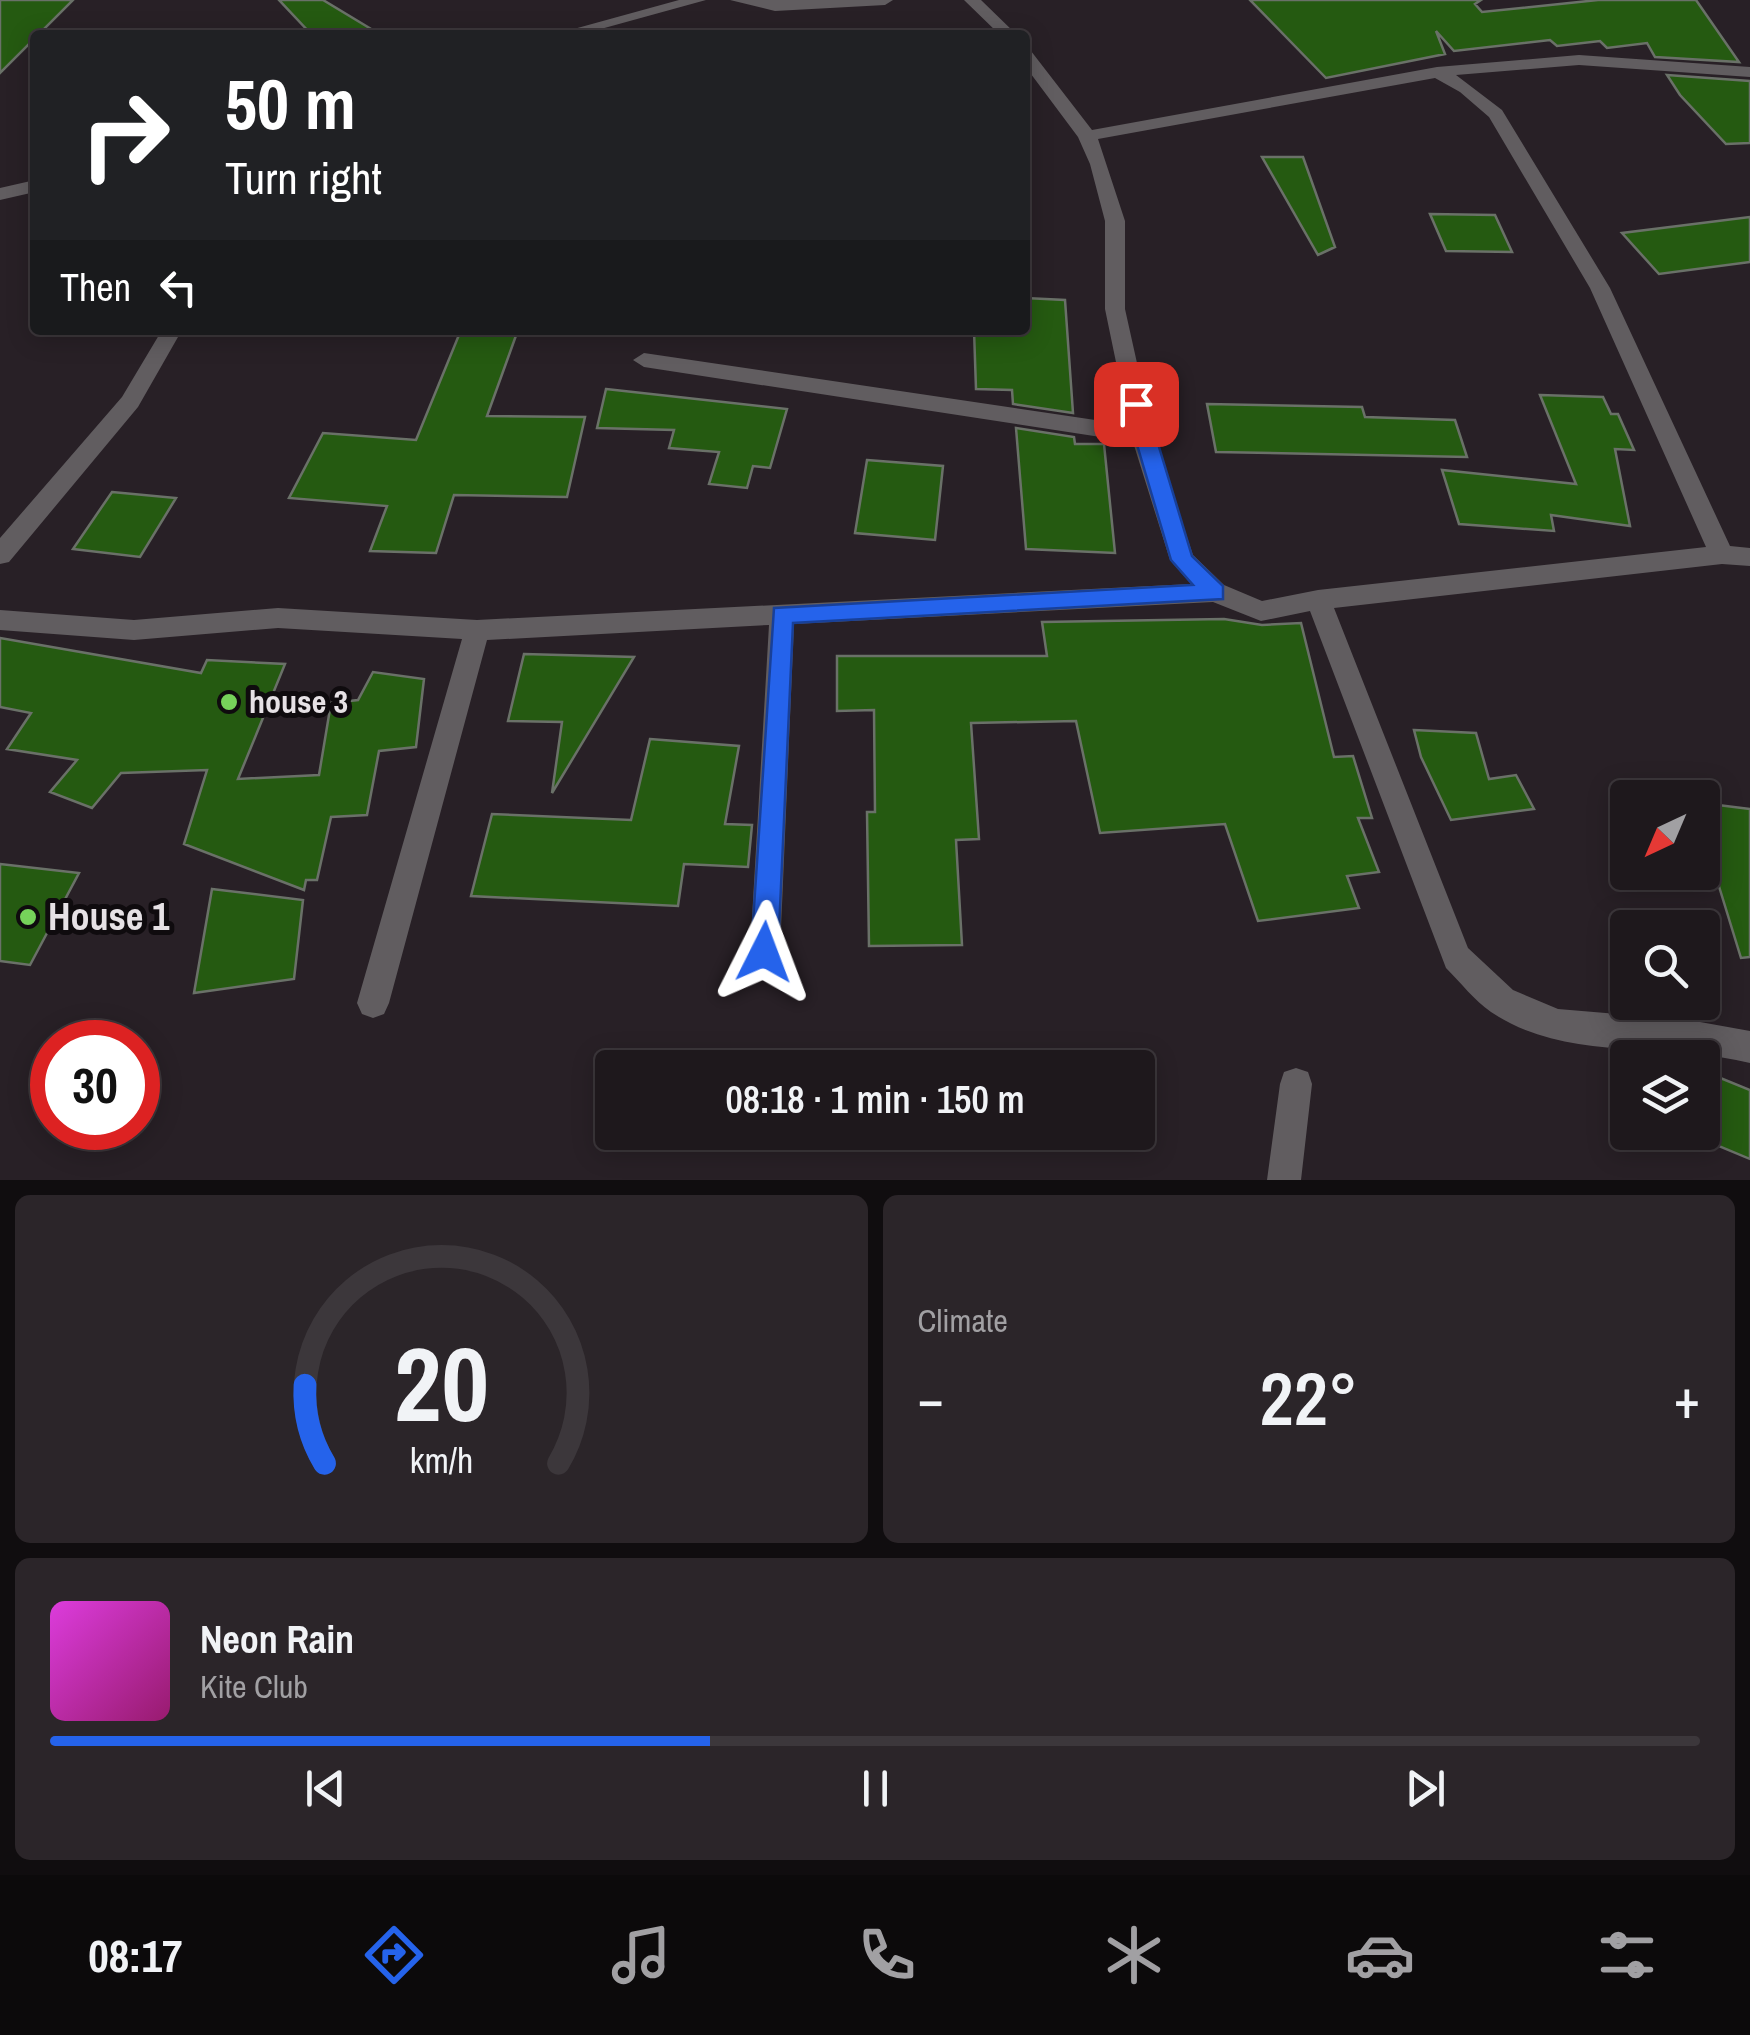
<!DOCTYPE html>
<html lang="en">
<head>
<meta charset="utf-8">
<style>
  :root { --surface:#1e181c; --page:#2b2529; --text:#f1f3f6; --muted:#a1a0a3; --line:#3c373b; --accent:#2563eb }
  body { margin:0; font-family:"Archivo Narrow",sans-serif; background:var(--page); color:var(--text); height:100vh; display:flex; flex-direction:column; font-size:38px; white-space:nowrap }
  * { box-sizing:border-box; margin:0 }
  p { font-size:32px; color:var(--muted) }
  .icon { flex:none; width:55px; height:55px; fill:none; stroke:currentColor; stroke-width:2; stroke-linecap:round; stroke-linejoin:round }
  .map { position:relative; height:1180px; overflow:hidden }
  .sheet { display:flex; flex-direction:column; gap:15px; padding:15px; background:#100d0f; flex:1 }
  .sheet>* { flex:none }
  .top-card { position:absolute; left:30px; top:30px; width:1000px; height:305px; border-radius:10px; box-shadow:0 5px 25px #0003,0 0 0 2px var(--line); background:#202124; color:#fff; overflow:hidden }
  .needle { width:65px; rotate:224deg }
  .buttons { position:absolute; left:1610px; top:780px; display:grid; gap:20px }
  .buttons a { display:grid; place-items:center; width:110px; height:110px; border-radius:10px; background:var(--surface); box-shadow:0 5px 25px #0003,0 0 0 2px var(--line); font-size:50px }
  .speed { position:absolute; left:30px; top:1020px; display:flex; gap:20px; font-size:50px; font-weight:700; text-align:center }
  .speed>* { display:grid; place-content:center; width:130px; height:130px; border-radius:50%; background:var(--surface); box-shadow:0 5px 25px #0003,0 0 0 2px var(--line); line-height:1 }
  .speed .limit { border:15px solid #d22; background:#fff; color:#111 }
  .pin { position:absolute; display:grid; place-items:center; width:85px; height:85px; color:#fff; margin:-42px; border-radius:20px; box-shadow:0 5px 15px #0006 }
  .me { position:absolute; width:110px; margin:-55px; rotate:3deg; stroke-linejoin:round; filter:drop-shadow(0 0 8px #0008) }
  .turn { display:flex; align-items:center; gap:35px; height:210px; padding:0 30px; font-size:45px }
  .turn .icon { width:130px; height:130px; stroke-width:2.5 }
  .turn b { display:block; font-size:70px; line-height:85px }
  .then { display:flex; align-items:center; height:95px; padding:0 30px; background:#0003; gap:20px; font-size:38px }
  .big { font-size:75px; font-weight:600; line-height:1.1 }
  .sheet .card { flex:1; display:flex; flex-direction:column; justify-content:center; gap:15px; min-width:0; padding:0 35px; border-radius:15px; background:var(--page) }
  .sheet .dial { align-items:center; gap:0 }
  .dial svg { height:260px; overflow:visible; fill:none; stroke:var(--line); stroke-width:7; stroke-linecap:round; text-anchor:middle }
  .dial text { fill:var(--text); stroke:none }
  .song { display:flex; align-items:center; gap:30px }
  .cover { width:120px; height:120px; border-radius:15px; background:linear-gradient(135deg,hsl(300 70% 55%),hsl(320 70% 35%)) }
  .played { height:10px; border-radius:5px; background:linear-gradient(90deg,var(--accent) 40%,var(--line) 40%) }
  .keys { display:flex; justify-content:space-around; direction:ltr }
  .heat { display:flex; justify-content:space-between; align-items:center; font-size:55px; direction:ltr }
  .sheet .tiles { flex:1; display:grid; gap:15px; grid-template-columns:1fr 1fr }
  .card:last-child { grid-column:span 2 }
  .trip { position:absolute; left:595px; top:1050px; width:560px; height:100px; border-radius:10px; background:var(--surface); box-shadow:0 5px 25px #0003,0 0 0 2px var(--line); font-weight:600; line-height:100px; text-align:center }
  .dock { display:flex; height:160px; justify-content:space-around; align-items:center; background:#0c0a0b; color:var(--muted) }
  .dock .icon { width:70px; height:70px }
  .dock .active { color:var(--accent) }
  .dock b { font-size:45px; color:var(--text) }
  .map>svg:first-child { display:block }
</style>
</head>
<body>
<div class="map">
<svg width="1750" height="1180" viewBox="0 0 1750 1180">
  <rect width="100%" height="100%" fill="#282026"/>
  <path fill="#255a11" stroke="#6a7168" stroke-width="2.5" d="M0 0H73L0 73Z
    M279 0H323L381 35H312Z
    M1250 0H1481L1475 4 1482 12 1598 0H1696L1739 62 1655 57 1647 43 1607 48 1600 41 1557 46 1550 40 1454 51 1436 31 1445 54 1326 78Z
    M1667 75 1750 81V143L1726 144 1680 95Z
    M1262 157H1303L1335 247 1318 255Z
    M1430 214 1495 215 1512 252 1446 251Z
    M1750 217V262L1659 274 1622 233Z
    M1025 298 1065 300 1073 413 1013 404 1012 390 976 389 974 330H1025Z
    M461 330H518L487 416 585 417 567 497 454 495 436 553 370 551 387 506 289 498 323 433 416 440Z
    M606 389 787 409 770 468 753 466 747 488 709 484 719 452 669 448 674 430 597 428Z
    M1540 395 1603 397 1611 414H1618L1634 450 1615 449 1630 526 1551 515 1554 531 1459 524 1442 470 1576 484Z
    M1207 404 1362 407 1365 417 1455 420 1467 457 1216 452Z
    M1016 428 1074 437 1075 444H1104L1115 553 1026 549Z
    M867 460 943 466 935 540 855 533Z
    M112 492 176 498 140 557 73 549Z
    M1224 619 1262 625 1301 623 1334 757 1353 756 1372 818H1358L1379 872 1347 876 1359 908 1258 921 1225 824 1100 833 1076 721 971 723 979 839 956 840 962 945 869 946 867 812H875L874 710 837 711V656H1047L1042 622Z
    M0 638 201 673 207 660 285 664 238 779 319 775 331 703 358 700 373 672 424 679 416 747 379 751 367 815 331 817 317 880H306L304 890 184 844 207 770 121 773 92 808 50 792 77 760 7 749 31 713 0 707Z
    M524 654 634 657 552 793 562 722 508 721Z
    M1414 730 1476 733 1489 779 1516 775 1534 809 1451 820 1421 757Z
    M650 739 739 746 725 824 752 825 748 867 684 864 678 906 471 896 492 814 631 820Z
    M1702 803 1750 809V957L1741 958 1702 831Z
    M0 864 79 873 30 965 0 961Z
    M212 889 303 900 294 979 194 993Z
    M1713 1075 1750 1090V1159L1709 1142Z"/>
  <g fill="none" stroke-linecap="round" stroke-linejoin="round">
    <path fill="#615d60" fill-rule="evenodd" d="M679 0H706L579 35H552Z
      M730 0H893L885 5 775 11Z
      M964 0H981L1017 35H1000Z
      M1025 50 1031 51 1092 130 1437 67 1579 55 1750 67V77L1579 65 1456 75 1502 110 1610 288 1730 546 1750 548V566L1722 564 1334 608 1468 948 1513 990 1558 1009 1689 1020 1750 1031V1063C1665 1041 1567 1063 1491 1012 1474 1000 1461 983 1446 968L1310 611 1261 621 1213 602 794 624 780 952 776 962 765 967 754 962 750 952 769 625 487 640 389 1003 384 1014 373 1018 362 1014 357 1003 462 639 278 628 134 640 0 630V610L134 620 278 608 477 620 1191 584 1170 560 1133 442 644 367 633 360 644 353 1129 425 1105 309V221L1090 164 1078 137 1025 66ZM1435 78 1460 92 1489 117 1590 288 1706 547 1318 590 1262 601 1224 585 1193 555 1153 435 1125 309V221L1098 139Z
      M35 180V192L0 200V188Z
      M162 330H182L138 407 9 562 0 564V538L122 397Z
      M1296 1068 1308 1072 1312 1084 1301 1180H1267L1280 1084 1284 1072Z"/>
  </g>
  <path fill="#2563eb" stroke="#184099" stroke-width="2.5" d="M1136 397 1146 404 1192 556 1223 586V599L793 623 778 952 774 961 764 965 755 961 751 952 774 608 1193 585 1171 560 1125 404Z"/>
  <g fill="#76d25a" stroke="#0f0b0e" stroke-width="4">
    <circle cx="229" cy="702" r="10"/>
    <circle cx="28" cy="917" r="10"/>
  </g>
  <g text-anchor="middle" stroke-width="10" stroke-linejoin="round" paint-order="stroke">
    <g font-size="32" font-weight="bold" fill="#e6e1e5" stroke="#0f0b0e" text-anchor="start">
      <text x="249" y="713">house 3</text>
    </g>
    <g font-size="38" font-weight="bold" fill="#e6e1e5" stroke="#0f0b0e" text-anchor="start">
      <text x="48" y="930">House 1</text>
    </g>
  </g>
</svg>
<div class="buttons">
<a><svg class="needle" viewBox="-14 -14 28 28"><path d="M0-13l5 13h-10z" fill="#e53935"/><path d="M0 13l5-13h-10z" fill="#a1a0a3"/></svg></a>
<a><svg class="icon" aria-label="search" viewBox="0 0 24 24"><circle cx="10" cy="10" r="6"/><path d="M15 15l6 6"/></svg></a>
<a><svg class="icon" aria-label="layers" viewBox="0 0 24 24"><path d="M12 4l9 5-9 5-9-5zM3 14l9 5 9-5"/></svg></a>
</div>
<div class="speed"><div class="limit">30</div></div>
<div class="pin" style="left:1136px;top:404px;background:#d93025"><svg class="icon" aria-label="arrive" viewBox="0 0 24 24"><path d="M6 21V4h12l-3 4 3 4H6"/></svg></div>
<svg class="me" style="left:764px;top:952px" viewBox="-20 -20 40 40"><path d="M0-17L14 15 0 8-14 15z" fill="#2563eb" stroke="#fff" stroke-width="4"/></svg>
<div class="trip">08:18 · 1 min · 150 m</div>
<div class="top-card">
<div class="turn"><svg class="icon" aria-label="right" viewBox="0 0 24 24"><path d="M7 20v-9h11M14 6l5 5-5 5"/></svg><div><b>50 m</b>Turn right</div></div>
<div class="then">Then<svg class="icon" aria-label="left" viewBox="0 0 24 24"><path d="M17 20v-9H6M10 6l-5 5 5 5"/></svg></div>
</div>
</div>
<section class="sheet">
<div class="tiles">
<div class="card dial"><svg viewBox="0 0 100 80">
<path d="M14 69A42 42 0 1 1 86 69"/>
<path d="M14 69A42 42 0 0 1 8 45" stroke="#2563eb"/>
<text x="50" y="56" font-size="32" font-weight="700">20</text>
<text x="50" y="72" font-size="11">km/h</text>
</svg></div>
<div class="card"><p>Climate</p>
<div class="heat"><a>−</a><b class="big">22°</b><a>+</a></div>
</div>
<div class="card">
<div class="song"><i class="cover"></i><div><b>Neon Rain</b><p>Kite Club</p></div></div>
<div class="played"></div>
<div class="keys"><svg class="icon" aria-label="previous" viewBox="0 0 24 24"><path d="M18 5L8 12l10 7zM5 5v14"/></svg><svg class="icon" aria-label="pause" viewBox="0 0 24 24"><path d="M8 5v14M16 5v14"/></svg><svg class="icon" aria-label="next" viewBox="0 0 24 24"><path d="M6 5l10 7-10 7zM19 5v14"/></svg></div>
</div>
</div>
</section>
<nav class="dock">
<b>08:17</b>
<svg class="icon active" aria-label="directions" viewBox="0 0 24 24"><path d="M12 3l9 9-9 9-9-9zM9 14v-3h6M13 9l2 2-2 2"/></svg>
<svg class="icon" aria-label="music" viewBox="0 0 24 24"><path d="M9 18V5l10-2v13"/><circle cx="6" cy="18" r="3"/><circle cx="16" cy="16" r="3"/></svg>
<svg class="icon" aria-label="phone" viewBox="0 0 24 24"><path d="M5 4h4l2 5-3 2q2 4 5 5l2-3 5 2v4C11 20 4 13 5 4z"/></svg>
<svg class="icon" aria-label="climate" viewBox="0 0 24 24"><path d="M12 3v18M4 7l16 10M4 17L20 7"/></svg>
<svg class="icon" aria-label="car" viewBox="0 0 24 24"><path d="M5 17H2v-5l4-1 3-4h7l3 4 3 1v5h-3M9 17h6M6 11h13"/><circle cx="7" cy="17" r="2"/><circle cx="17" cy="17" r="2"/></svg>
<svg class="icon" aria-label="filters" viewBox="0 0 24 24"><path d="M4 7h16M4 17h16"/><circle cx="9" cy="7" r="2"/><circle cx="15" cy="17" r="2"/></svg>
</nav>
</body>
</html>
